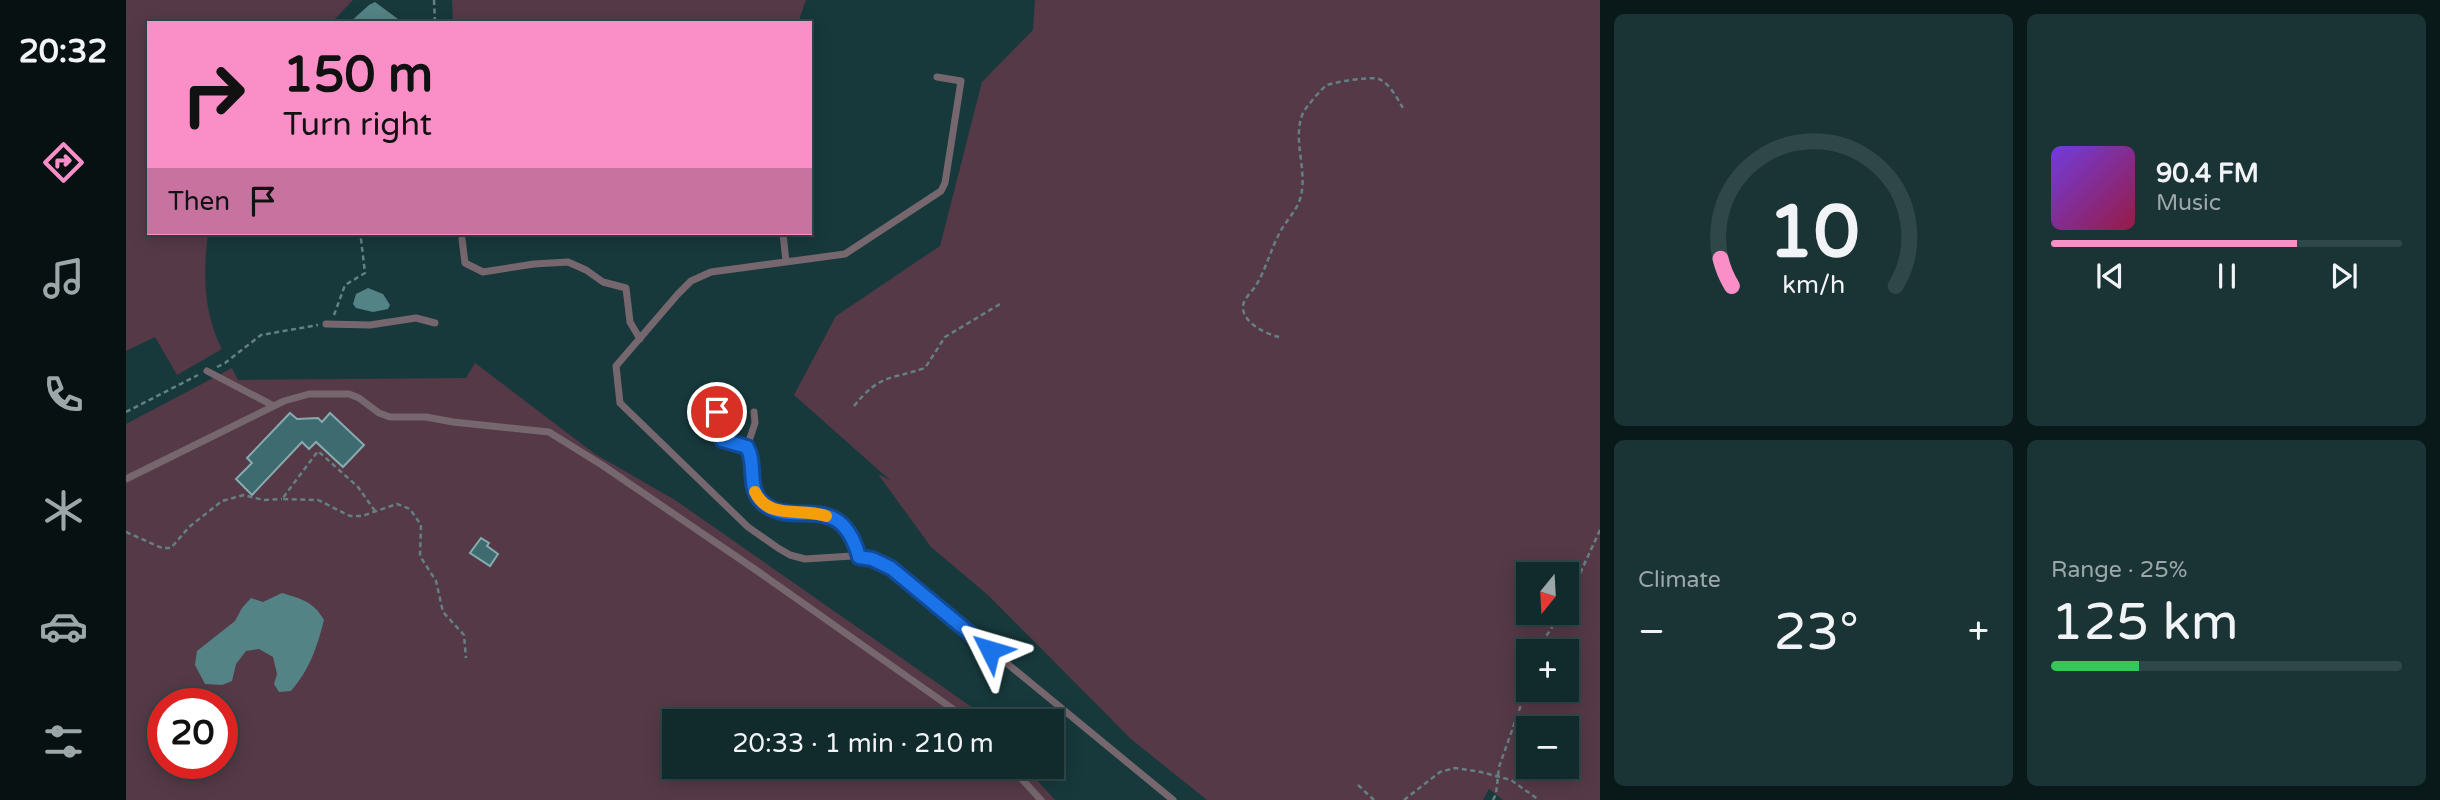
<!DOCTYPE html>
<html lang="en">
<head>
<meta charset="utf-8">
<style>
  :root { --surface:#112b2d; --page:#1a3335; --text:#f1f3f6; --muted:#9ca7aa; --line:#304749; --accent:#fa8fc8 }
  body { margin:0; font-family:"Varela Round",sans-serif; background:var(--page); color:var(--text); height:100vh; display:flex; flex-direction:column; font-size:26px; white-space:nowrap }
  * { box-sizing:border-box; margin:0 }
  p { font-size:23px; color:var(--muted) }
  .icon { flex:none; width:38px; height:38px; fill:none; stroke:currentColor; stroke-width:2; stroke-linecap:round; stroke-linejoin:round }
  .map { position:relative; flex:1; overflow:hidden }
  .side { display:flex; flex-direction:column; gap:14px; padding:14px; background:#091819; width:840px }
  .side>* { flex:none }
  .top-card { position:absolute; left:21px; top:21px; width:665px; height:214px; border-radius:0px; box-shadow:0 4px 18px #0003,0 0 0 2px var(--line); background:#fa8fc8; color:#111; overflow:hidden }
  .needle { width:46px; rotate:198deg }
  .fabs { position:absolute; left:1390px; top:562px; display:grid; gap:14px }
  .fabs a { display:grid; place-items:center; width:63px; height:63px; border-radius:0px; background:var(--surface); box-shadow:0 4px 18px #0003,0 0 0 2px var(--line); font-size:35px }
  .speed { position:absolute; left:21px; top:688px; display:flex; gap:14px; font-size:35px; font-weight:700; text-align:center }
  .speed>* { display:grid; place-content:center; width:91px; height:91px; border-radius:50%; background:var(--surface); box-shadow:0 4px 18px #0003,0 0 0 2px var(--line); line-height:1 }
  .speed .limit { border:10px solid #d22; background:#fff; color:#111 }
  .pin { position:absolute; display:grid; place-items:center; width:60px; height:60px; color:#fff; margin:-30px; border:4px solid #fff; border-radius:50%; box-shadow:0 2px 7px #0007 }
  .me { position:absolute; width:77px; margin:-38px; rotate:310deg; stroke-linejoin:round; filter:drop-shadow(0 0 5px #0008) }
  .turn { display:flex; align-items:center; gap:24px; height:147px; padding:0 21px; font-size:32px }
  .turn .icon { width:91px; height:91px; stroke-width:2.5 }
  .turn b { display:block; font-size:49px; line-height:60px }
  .then { display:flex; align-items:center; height:66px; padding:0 21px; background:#0003; gap:14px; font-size:26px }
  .big { font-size:52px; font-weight:600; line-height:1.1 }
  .side .card { flex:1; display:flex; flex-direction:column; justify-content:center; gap:10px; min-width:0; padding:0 24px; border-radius:10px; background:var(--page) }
  .side .dial { align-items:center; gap:0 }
  .dial svg { height:182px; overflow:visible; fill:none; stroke:var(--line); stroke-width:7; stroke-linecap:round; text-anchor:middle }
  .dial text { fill:var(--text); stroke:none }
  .song { display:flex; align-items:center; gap:21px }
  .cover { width:84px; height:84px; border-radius:10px; background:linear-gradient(135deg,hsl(260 70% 55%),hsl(340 70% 35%)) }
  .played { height:7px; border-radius:4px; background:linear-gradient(90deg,var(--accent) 70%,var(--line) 70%) }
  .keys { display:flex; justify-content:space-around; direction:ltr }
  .heat { display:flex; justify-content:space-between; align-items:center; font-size:38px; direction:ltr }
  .charge { height:10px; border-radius:5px; background:linear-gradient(90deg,#34c759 25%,var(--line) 0) }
  .side .tiles { flex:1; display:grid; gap:14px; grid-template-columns:repeat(2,1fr) }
  .trip { position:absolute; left:536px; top:709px; width:402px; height:70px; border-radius:0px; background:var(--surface); box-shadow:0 4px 18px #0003,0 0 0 2px var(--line); font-weight:600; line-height:70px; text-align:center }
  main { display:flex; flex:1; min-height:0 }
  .tab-bar { display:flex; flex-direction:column; width:126px; justify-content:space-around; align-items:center; background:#071112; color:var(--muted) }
  .tab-bar .icon { width:49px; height:49px }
  .tab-bar .active { color:var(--accent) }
  .tab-bar b { font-size:32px; color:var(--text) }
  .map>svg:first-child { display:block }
</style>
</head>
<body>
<main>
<nav class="tab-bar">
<b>20:32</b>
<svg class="icon active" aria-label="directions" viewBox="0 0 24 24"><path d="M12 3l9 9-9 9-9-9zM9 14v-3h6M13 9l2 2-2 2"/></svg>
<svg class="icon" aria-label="music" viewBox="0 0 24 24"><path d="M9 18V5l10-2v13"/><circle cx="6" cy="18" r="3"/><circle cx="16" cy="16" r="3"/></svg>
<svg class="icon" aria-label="phone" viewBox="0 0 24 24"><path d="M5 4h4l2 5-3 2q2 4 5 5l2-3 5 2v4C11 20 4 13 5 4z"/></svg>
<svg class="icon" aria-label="climate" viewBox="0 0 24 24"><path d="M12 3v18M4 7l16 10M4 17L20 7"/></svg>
<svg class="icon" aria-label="car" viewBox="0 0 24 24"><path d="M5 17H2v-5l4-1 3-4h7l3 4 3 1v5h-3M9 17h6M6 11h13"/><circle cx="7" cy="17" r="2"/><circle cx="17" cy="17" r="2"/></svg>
<svg class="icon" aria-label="filters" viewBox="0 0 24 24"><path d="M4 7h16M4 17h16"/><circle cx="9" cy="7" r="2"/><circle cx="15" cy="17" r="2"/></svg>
</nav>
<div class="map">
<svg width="1474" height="800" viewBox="0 0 1474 800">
  <rect width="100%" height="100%" fill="#17393c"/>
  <path fill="#553947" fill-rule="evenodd" d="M0 0H227L205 23H23V233H82C77 272 77 313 96 349L51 375 29 337 0 351Z
    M326 0H680L672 23H327Z
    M909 0H1474V800H1377L1363 789 1357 800H1081L1005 739 862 595 805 547 752 474 765 481 668 395 710 316 814 246 856 82 907 30ZM1440 574V612H1402V574ZM1440 651V690H1402V651ZM1440 728V766H1402V728Z
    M349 363 469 454 549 500 850 710 859 721H548V766L899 767 929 800H0V424L106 368 112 380 340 378ZM37 704H96V763H37Z"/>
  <path fill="#548386" d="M249 2 272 19V23H223L243 5Z
    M242 288 257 294 264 305 262 309 247 312 230 308 227 304 230 294Z
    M156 593C176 599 188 602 198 620 191 647 184 669 165 691L153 692 148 684 151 674 147 657 133 649 120 651 110 664 106 681 96 685 79 684 69 665 71 651 109 621 116 608 125 598 137 602Z"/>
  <path fill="#3d6b6f" stroke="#87abae" stroke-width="2" d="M164 413 171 419 192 418 196 422 204 413 238 445 217 467 190 442 183 449 176 442 126 495 110 479 126 463 121 458Z
    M355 538 363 543 361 546 372 554 364 566 344 553Z"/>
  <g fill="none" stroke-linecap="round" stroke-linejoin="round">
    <path stroke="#648082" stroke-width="2.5" stroke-dasharray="5 3.5" stroke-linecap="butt" d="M308 0 309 23
      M208 315 219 285 239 273 235 239 238 233
      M1153 337C1140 334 1119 324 1117 309 1116 300 1124 294 1129 287 1140 270 1144 251 1153 234 1158 223 1168 214 1173 202 1184 174 1165 141 1177 113 1179 108 1197 87 1201 85 1209 82 1245 76 1253 79 1264 84 1271 98 1277 108
      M91 367 99 363 135 335 192 325
      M728 406C754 374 763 380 799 368L819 337 874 304
      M0 412 72 375
      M249 511 232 487 192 451 156 499 192 500 224 516H236L271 504 284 509 295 525 294 556 310 581 317 612 338 635 340 658
      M0 532 36 548H45L63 527 96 501 118 495 137 500 156 499
      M1440 604 1474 530
      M1413 651 1417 641 1436 612
      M1232 785 1248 800
      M1278 800 1314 772 1329 768 1355 772 1385 780 1413 800
      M1367 800 1370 794 1373 767 1402 685"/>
    <path stroke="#76676e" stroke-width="7" d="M811 77 835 81 819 183 815 191 719 254 585 272 565 281 552 294 490 366 494 403 622 527 652 548 664 555 679 559 726 556 746 559 765 568 1047 800
      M657 233 660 262
      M336 239 339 263 357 272 408 264 442 262 460 270 477 282 500 288 504 322 514 339
      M200 324 244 325 290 318 309 323
      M81 371 148 406
      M591 412 592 432 596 440 621 447C631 465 620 488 637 503 666 530 714 487 733 557
      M621 447 629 423 628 412
      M0 479 158 401 183 394H223L233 398 253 413 264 417H300L327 422 423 432 476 465 630 570 834 714 841 721
      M884 766 915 800"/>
  </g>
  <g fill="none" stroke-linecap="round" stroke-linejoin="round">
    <defs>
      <path id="route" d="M591 412 592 432 596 440 621 447C631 465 620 488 637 503 667 530 714 487 733 557L746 559 765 568 864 650"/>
    </defs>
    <use href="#route" stroke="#114b97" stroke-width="18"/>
    <use href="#route" stroke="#1a73e8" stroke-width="12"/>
    <path stroke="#f59e0b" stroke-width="12" d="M629 492C643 521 676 507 700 516"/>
  </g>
</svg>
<div class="fabs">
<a><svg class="needle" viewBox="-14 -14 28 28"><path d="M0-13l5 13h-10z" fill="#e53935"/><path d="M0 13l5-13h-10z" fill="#9ca7aa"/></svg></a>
<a>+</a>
<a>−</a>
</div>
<div class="speed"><div class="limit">20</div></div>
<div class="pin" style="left:591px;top:412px;background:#d93025"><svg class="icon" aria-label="arrive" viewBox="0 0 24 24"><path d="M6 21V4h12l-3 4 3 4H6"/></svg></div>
<svg class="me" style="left:864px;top:650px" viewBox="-20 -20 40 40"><path d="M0-17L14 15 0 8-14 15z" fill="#1a73e8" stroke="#fff" stroke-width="4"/></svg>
<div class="trip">20:33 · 1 min · 210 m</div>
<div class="top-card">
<div class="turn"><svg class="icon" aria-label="right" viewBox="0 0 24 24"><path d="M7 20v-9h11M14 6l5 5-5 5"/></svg><div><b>150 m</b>Turn right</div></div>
<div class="then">Then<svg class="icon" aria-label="arrive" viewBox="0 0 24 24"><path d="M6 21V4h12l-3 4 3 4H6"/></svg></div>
</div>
</div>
<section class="side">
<div class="tiles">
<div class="card dial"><svg viewBox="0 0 100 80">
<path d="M14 69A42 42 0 1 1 86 69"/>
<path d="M14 69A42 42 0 0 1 9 57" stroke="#fa8fc8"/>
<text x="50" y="56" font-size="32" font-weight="700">10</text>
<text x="50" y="72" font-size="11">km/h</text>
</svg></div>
<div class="card">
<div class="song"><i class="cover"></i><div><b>90.4 FM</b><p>Music</p></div></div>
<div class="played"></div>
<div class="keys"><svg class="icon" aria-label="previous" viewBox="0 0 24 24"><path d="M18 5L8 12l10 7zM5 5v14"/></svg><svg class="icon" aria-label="pause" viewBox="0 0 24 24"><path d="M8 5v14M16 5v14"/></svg><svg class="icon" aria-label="next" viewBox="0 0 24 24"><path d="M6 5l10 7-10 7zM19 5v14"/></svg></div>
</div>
<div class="card"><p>Climate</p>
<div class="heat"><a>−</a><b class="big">23°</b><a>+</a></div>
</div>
<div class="card"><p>Range · 25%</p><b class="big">125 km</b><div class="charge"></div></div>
</div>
</section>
</main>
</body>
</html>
